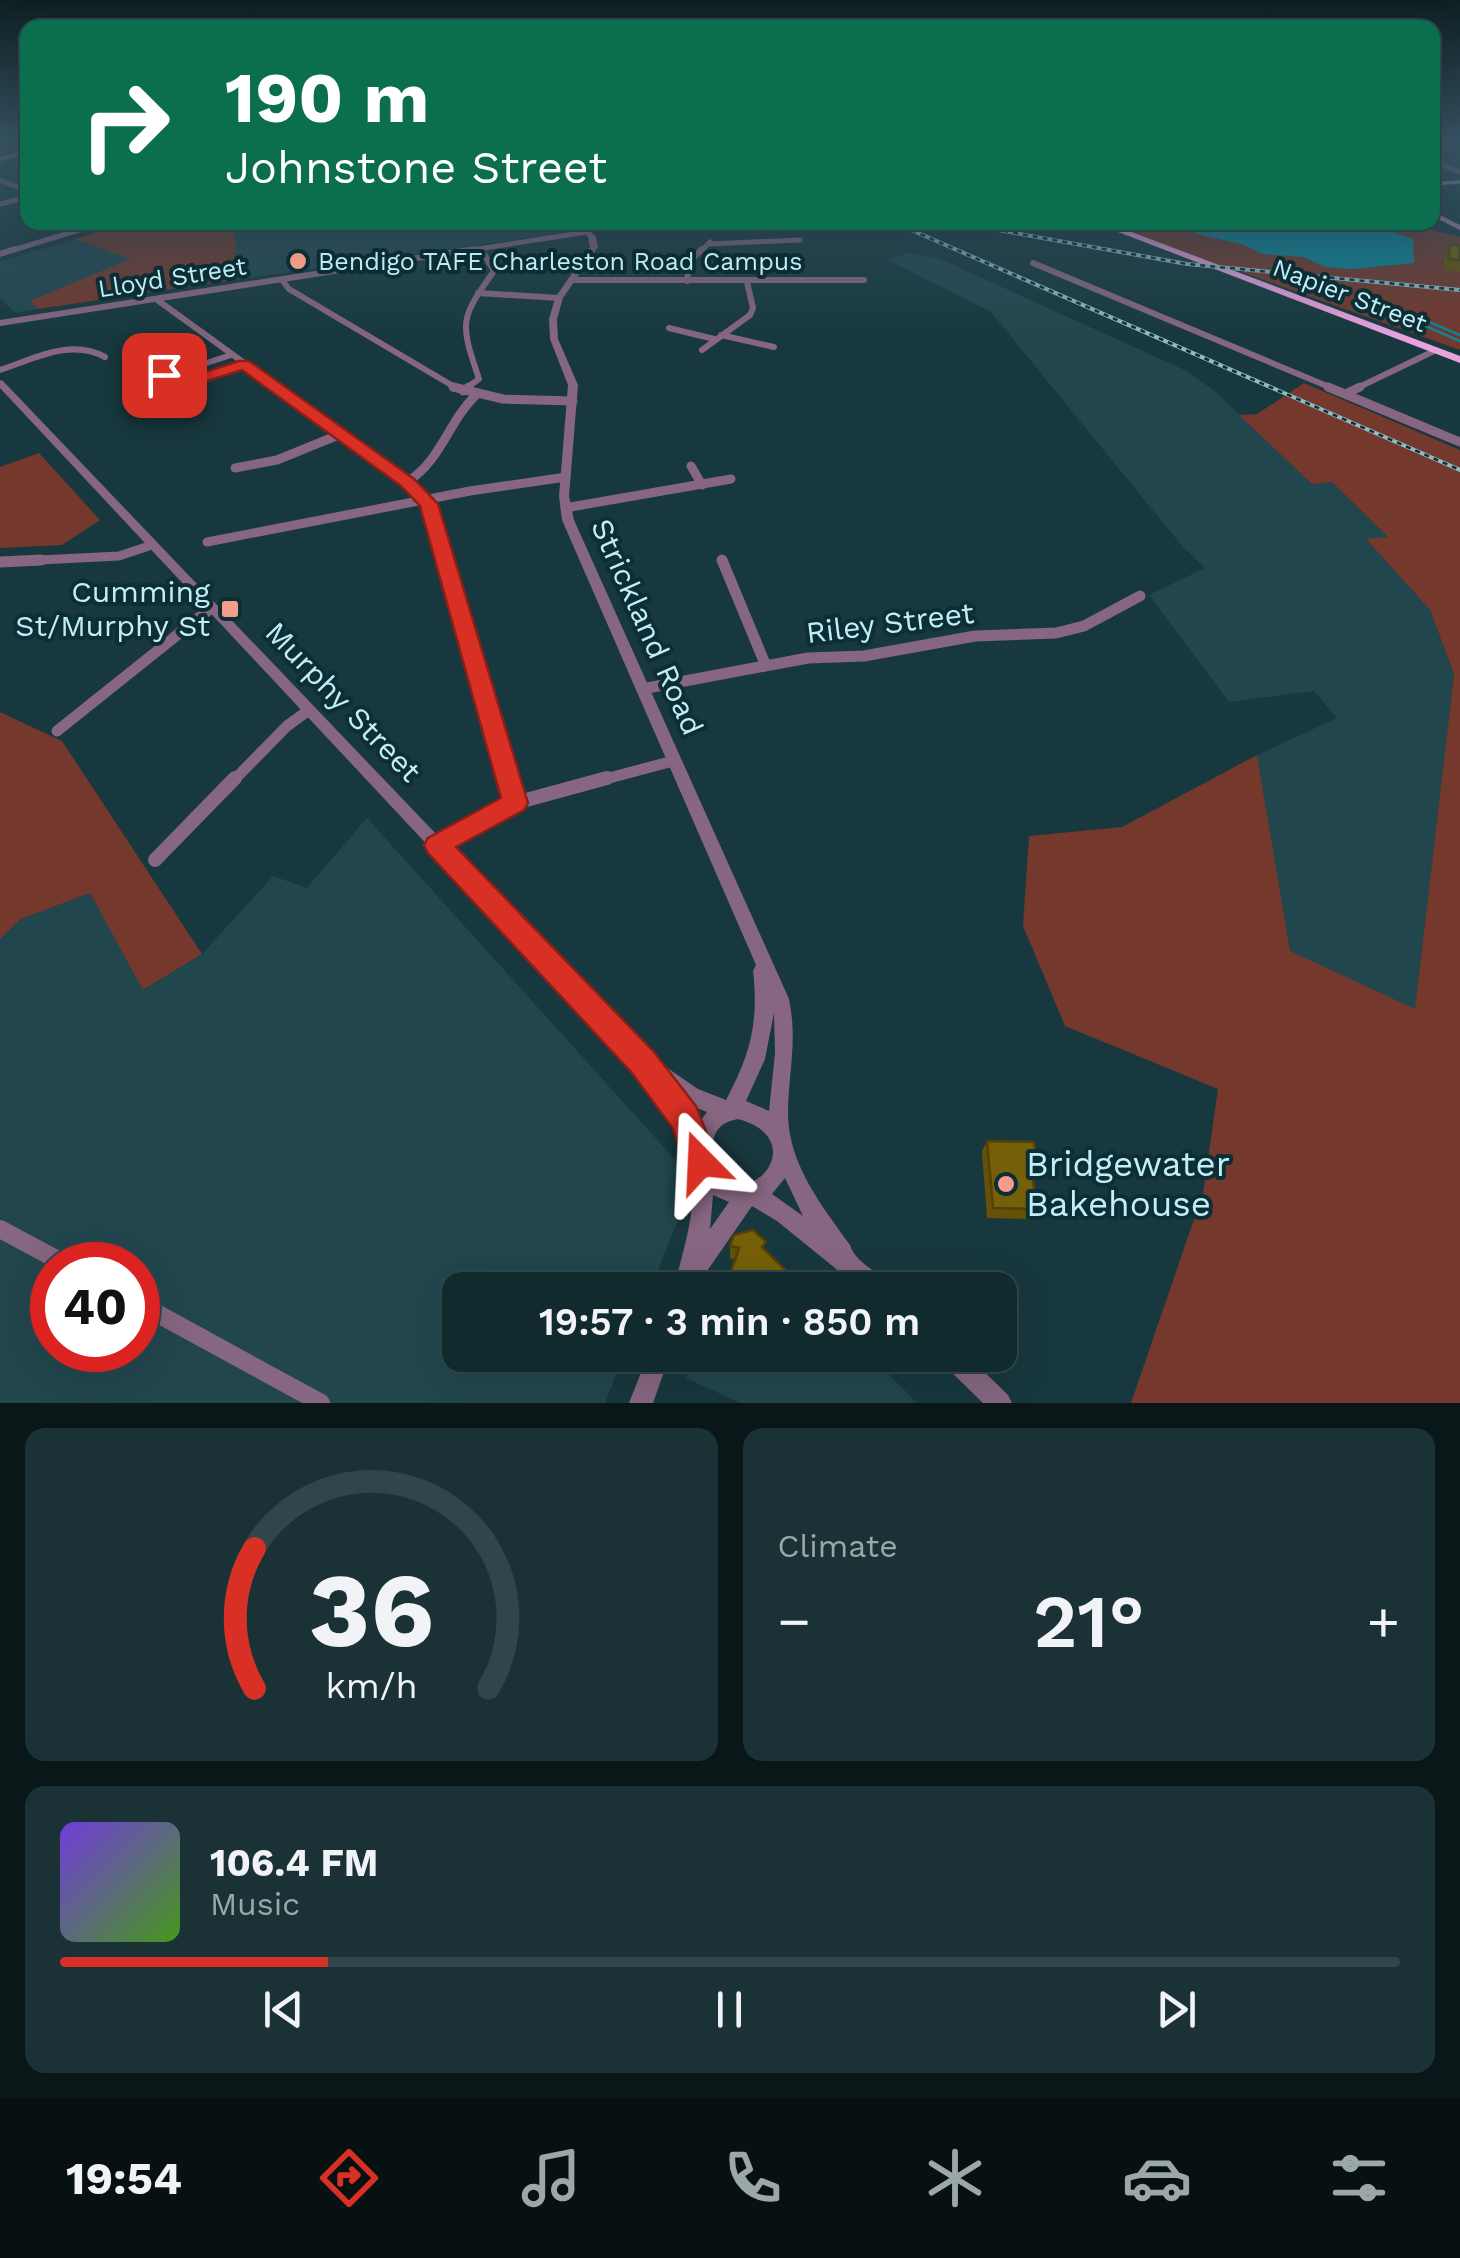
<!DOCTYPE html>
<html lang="en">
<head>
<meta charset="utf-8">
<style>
  :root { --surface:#112a2e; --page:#1a3236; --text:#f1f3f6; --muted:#9ca7aa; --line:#30464a; --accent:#d93025 }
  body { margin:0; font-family:"Work Sans",sans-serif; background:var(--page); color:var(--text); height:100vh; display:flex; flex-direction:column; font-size:38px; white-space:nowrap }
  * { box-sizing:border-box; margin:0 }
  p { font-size:32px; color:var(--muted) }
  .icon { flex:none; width:55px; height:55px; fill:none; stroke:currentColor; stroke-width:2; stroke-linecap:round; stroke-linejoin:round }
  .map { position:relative; height:1403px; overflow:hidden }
  .sheet { display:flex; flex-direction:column; gap:25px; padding:25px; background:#091719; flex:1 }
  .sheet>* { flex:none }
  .banner { position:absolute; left:20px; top:20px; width:1420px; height:210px; border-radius:20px; box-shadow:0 10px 40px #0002,0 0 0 2px var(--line); background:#0b6e4f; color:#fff; overflow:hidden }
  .speed { position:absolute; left:30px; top:1242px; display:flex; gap:20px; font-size:50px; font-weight:700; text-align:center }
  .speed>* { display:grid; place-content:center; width:130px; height:130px; border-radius:50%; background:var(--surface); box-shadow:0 10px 40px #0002,0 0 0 2px var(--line); line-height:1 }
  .speed .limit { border:15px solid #d22; background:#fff; color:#111 }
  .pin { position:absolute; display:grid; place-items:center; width:85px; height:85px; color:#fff; margin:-42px; border-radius:20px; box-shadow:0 5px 15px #0006 }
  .me { position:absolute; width:110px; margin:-55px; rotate:339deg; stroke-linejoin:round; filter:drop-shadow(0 0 8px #0008) }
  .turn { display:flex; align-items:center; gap:35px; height:210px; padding:0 40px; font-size:45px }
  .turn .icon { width:130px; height:130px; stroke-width:2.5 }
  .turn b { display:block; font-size:70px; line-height:85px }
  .big { font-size:75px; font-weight:600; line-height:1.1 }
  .sheet .tile { flex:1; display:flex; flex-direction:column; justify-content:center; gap:15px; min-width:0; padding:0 35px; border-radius:20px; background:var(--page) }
  .sheet .dial { align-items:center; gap:0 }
  .dial svg { height:260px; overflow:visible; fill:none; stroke:var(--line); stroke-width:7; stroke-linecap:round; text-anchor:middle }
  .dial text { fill:var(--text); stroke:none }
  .song { display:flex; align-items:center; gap:30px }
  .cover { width:120px; height:120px; border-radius:15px; background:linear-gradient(135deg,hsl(260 70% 55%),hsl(100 70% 35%)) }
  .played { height:10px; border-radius:5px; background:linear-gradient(90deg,var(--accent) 20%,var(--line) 20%) }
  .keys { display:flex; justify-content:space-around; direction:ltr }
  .heat { display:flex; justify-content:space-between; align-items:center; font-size:55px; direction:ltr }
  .sheet .tiles { flex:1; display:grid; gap:25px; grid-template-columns:1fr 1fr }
  .tile:last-child { grid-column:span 2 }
  .trip { position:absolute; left:442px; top:1272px; width:575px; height:100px; border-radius:20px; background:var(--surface); box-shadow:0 10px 40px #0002,0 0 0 2px var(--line); font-weight:600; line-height:100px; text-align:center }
  .dock { display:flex; height:160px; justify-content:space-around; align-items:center; background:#071112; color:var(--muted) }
  .dock .icon { width:70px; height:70px }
  .dock .active { color:var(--accent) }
  .dock b { font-size:45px; color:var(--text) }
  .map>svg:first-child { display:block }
</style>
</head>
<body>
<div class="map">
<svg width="1460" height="1403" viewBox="0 0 1460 1403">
  <rect width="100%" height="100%" fill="#17383e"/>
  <path fill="#22464e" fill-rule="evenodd" d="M559 222 568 232 233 280 236 243 231 223Z
    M75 239 131 259 31 302 38 309 16 313 0 299V262Z
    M909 253 940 259 1187 371 1216 392 1312 484 1332 482 1389 538 1367 540 1430 610 1454 674 1415 1010 1290 952 1257 755 1337 718 1314 691 1229 702 1149 595 1205 568 1182 546 991 312 888 260Z
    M367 818 688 1174 689 1193 650 1290H460V1355H624L605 1403H0V939L21 919 90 893 144 990 202 954 273 876 307 888ZM52 1265H138V1350H52Z
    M694 1355H870L917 1403H740L686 1378Z"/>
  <path fill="#74382c" d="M1399 222 1460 237V350L1244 273V269L1215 264 1103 223Z
    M130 223H231L236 243 233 280 38 309 30 301 130 259 75 239Z
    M1304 383 1460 450V1403H1131L1203 1193 1218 1089 1065 1026 1023 926 1029 836 1122 827 1257 755 1290 951 1415 1009 1454 674 1430 610 1366 539 1388 537 1332 482 1312 484 1239 415 1257 414Z
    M39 453 100 520 62 545 0 548V467Z
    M0 712 62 741 202 954 143 990 90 893 21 919 0 939Z"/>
  <path fill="#098699" d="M1307 222 1335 226V223H1368L1413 239 1414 263 1351 269 1326 267 1303 257 1263 254 1241 244 1197 234 1183 223Z"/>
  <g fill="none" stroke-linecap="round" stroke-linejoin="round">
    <path stroke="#098699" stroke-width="2.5" d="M918 230 952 224
      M1369 296 1460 335
      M1362 298 1460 341"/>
    <path stroke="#866680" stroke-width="5" d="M1432 161 1460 172
      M0 180 28 191
      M0 204 28 197
      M708 244 800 240
      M7 252 105 222
      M459 252 587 232
      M700 252 710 242"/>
    <path stroke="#866680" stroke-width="6" d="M0 254 15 249
      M1033 263 1334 389
      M282 280 289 289 458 389
      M571 280H864
      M687 281 690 261 702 249
      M478 293 559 298
      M156 299 280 389
      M0 323 475 249
      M669 328 714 339
      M721 335 774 347
      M702 350 750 315 753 308 747 282
      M231 355 185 370 178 377 194 380 244 364
      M0 370C34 359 70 338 105 357
      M156 375 178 374
      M178 389 187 381
      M465 389 479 379C460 322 459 320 494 271L481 249
      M1355 389 1434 351"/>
    <path stroke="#866680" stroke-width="9" d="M276 387 407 482 429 504 446 562
      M453 387 503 399 573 401
      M1328 387 1460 442
      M176 391 181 387
      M463 391 469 387
      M1345 394 1360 387
      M691 466 702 485
      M235 468 277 460 341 434
      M407 482C441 461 448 422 476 395
      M565 508 731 479
      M207 542 470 491 566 477
      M0 562 119 556 152 545"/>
    <path stroke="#866680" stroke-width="11" d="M445 560 509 781
      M722 560 766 666
      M0 562 41 560
      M642 689 808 658 864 656 975 636 1056 633 1084 626 1140 596
      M57 731 211 608
      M233 781 287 726 309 710
      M598 781 673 761"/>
    <path stroke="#866680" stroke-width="14" d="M508 778 515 803
      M437 845 515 803 607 778
      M155 860 235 778"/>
    <path stroke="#866680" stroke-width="18" d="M0 1229 67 1265
      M138 1303 321 1403"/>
    <path fill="#866680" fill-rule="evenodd" d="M1460 180V184L1432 186V182Z
      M575 222H582L596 237 598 247 563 298 557 319 558 339 578 385 569 496 574 520 789 999C798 1043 788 1072 788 1115 789 1165 822 1206 850 1245 856 1265 881 1270 890 1290H862L777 1221 752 1206 705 1274 698 1276 695 1290H673C688 1233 707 1181 677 1125 667 1104 650 1087 636 1068L0 388V380L3 381 655 1063 663 1065 698 1089 726 1100C750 1055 759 1023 753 971L756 965 562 520 559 496 568 385 550 339 549 319 555 298 590 247 588 237ZM774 1013 775 1053 769 1111 746 1101 765 1059ZM687 1104 707 1112 698 1124ZM738 1119C817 1140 742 1226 709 1157 715 1136 713 1124 738 1119ZM785 1178 803 1216 772 1194ZM713 1195 729 1202 710 1229Z
      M648 1355H670L653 1403H629Z
      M939 1355H967L1008 1395 1012 1403H983L942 1363Z"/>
    <path fill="#b583ac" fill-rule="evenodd" d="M1432 211 1460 225V230L1432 216Z"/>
    <path fill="#d998ce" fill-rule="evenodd" d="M25 150H28V154L0 161V157Z"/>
    <path fill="#e9a2de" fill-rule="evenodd" d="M1092 222H1105L1460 356V363Z"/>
    <path stroke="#90bbc3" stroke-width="2.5" d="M1432 184 1460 182"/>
    <defs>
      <path id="rail" d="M893 222 1460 470
        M954 222 1187 264 1460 290"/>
    </defs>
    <use href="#rail" stroke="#90bbc3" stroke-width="4"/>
    <use href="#rail" stroke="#0c2e34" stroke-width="2.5" stroke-dasharray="5" stroke-linecap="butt"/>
  </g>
  <path fill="#655208" d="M1450 244 1460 246V272L1443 269 1445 255Z
    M987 1141 1036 1160 1031 1167 1037 1209 1030 1219 987 1218 982 1151Z
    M753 1230 735 1260 730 1258V1246Z
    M782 1355H841L830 1357 819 1372Z"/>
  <path fill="#524206" d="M827 1355H831L830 1357 819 1372 822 1362Z"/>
  <path fill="#755f09" stroke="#524206" stroke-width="2.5" d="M1450 244 1460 246V260L1448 259Z
    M987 1141 1034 1142 1036 1160 1030 1159 1037 1209 993 1208Z
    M753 1230 766 1242 762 1247 806 1290H725L739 1248 730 1246 734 1235Z
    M806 1355H827L822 1362Z"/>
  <linearGradient id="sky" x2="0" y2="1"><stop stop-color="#0d1f22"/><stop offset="0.42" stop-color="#365363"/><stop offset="1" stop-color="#365363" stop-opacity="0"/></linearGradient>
  <rect width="1460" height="338" fill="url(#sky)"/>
  <path fill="#d93025" stroke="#8d1f18" stroke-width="2.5" d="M239 361H249L414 479 438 504 528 803 524 810 456 847 654 1052 696 1106 718 1162 713 1174 701 1179 689 1174 672 1127 632 1073 428 853 424 845 428 838 501 798 420 506 401 486 242 370 194 385 156 375 164 370 193 376Z"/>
  <g fill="#f49d8b" stroke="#0c2e34" stroke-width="4">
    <circle cx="298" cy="261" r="10"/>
    <rect x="220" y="599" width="20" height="20" rx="5"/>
    <circle cx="1006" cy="1184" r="10"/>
  </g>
  <g text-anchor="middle" stroke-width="8" stroke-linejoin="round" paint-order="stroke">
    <g font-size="25" fill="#c1eff9" stroke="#0c2e34" text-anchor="start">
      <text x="318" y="270">Bendigo TAFE Charleston Road Campus</text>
    </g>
    <g font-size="25" fill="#c1eff9" stroke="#0c2e34">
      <text transform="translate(172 277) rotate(-9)" y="9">Lloyd Street</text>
      <text transform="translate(1350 295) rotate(21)" y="9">Napier Street</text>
    </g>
    <g font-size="30" fill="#c1eff9" stroke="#0c2e34" text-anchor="end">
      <text x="210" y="602">Cumming<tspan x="210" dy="34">St/Murphy St</tspan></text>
    </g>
    <g font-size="30" fill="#c1eff9" stroke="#0c2e34">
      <text transform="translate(890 623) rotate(-7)" y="10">Riley Street</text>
      <text transform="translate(647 627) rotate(66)" y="10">Strickland Road</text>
      <text transform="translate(343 702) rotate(46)" y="10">Murphy Street</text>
    </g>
    <g font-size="35" fill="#c1eff9" stroke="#0c2e34" text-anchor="start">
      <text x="1026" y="1176">Bridgewater<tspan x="1026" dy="40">Bakehouse</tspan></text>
    </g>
  </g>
</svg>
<div class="speed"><div class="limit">40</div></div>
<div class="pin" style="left:164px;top:375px;background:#d93025"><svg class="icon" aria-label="arrive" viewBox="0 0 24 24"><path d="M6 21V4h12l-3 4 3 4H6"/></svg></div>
<svg class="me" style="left:701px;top:1162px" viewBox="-20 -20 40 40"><path d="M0-17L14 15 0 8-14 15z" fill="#d93025" stroke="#fff" stroke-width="4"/></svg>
<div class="trip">19:57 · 3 min · 850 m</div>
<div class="banner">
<div class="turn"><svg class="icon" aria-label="right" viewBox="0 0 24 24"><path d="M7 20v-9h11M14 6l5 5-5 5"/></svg><div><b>190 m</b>Johnstone Street</div></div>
</div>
</div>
<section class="sheet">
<div class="tiles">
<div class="tile dial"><svg viewBox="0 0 100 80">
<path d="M14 69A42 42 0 1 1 86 69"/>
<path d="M14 69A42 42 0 0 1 14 26" stroke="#d93025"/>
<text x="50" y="56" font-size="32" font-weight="700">36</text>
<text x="50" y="72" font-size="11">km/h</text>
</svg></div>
<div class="tile"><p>Climate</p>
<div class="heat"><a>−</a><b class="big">21°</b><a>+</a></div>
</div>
<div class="tile">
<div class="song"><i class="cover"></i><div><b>106.4 FM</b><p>Music</p></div></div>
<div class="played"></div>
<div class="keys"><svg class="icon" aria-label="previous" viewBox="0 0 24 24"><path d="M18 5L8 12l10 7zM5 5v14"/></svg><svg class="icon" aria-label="pause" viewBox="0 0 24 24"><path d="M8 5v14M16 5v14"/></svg><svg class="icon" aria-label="next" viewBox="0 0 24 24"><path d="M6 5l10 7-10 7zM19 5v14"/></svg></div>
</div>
</div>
</section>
<nav class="dock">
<b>19:54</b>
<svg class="icon active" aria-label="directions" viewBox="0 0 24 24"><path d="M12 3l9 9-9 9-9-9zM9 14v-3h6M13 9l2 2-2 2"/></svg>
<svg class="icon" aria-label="music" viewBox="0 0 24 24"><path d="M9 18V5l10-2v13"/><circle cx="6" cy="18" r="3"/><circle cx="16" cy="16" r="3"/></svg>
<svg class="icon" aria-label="phone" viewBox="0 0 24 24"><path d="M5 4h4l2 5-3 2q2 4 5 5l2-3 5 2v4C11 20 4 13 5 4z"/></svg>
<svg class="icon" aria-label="climate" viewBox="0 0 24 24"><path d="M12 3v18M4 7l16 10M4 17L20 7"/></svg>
<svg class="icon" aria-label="car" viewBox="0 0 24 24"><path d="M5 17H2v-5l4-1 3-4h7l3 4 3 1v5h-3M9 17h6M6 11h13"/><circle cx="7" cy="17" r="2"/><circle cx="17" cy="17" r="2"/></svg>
<svg class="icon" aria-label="filters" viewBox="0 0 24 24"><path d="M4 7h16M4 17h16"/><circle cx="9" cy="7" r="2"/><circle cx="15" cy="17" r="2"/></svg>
</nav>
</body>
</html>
